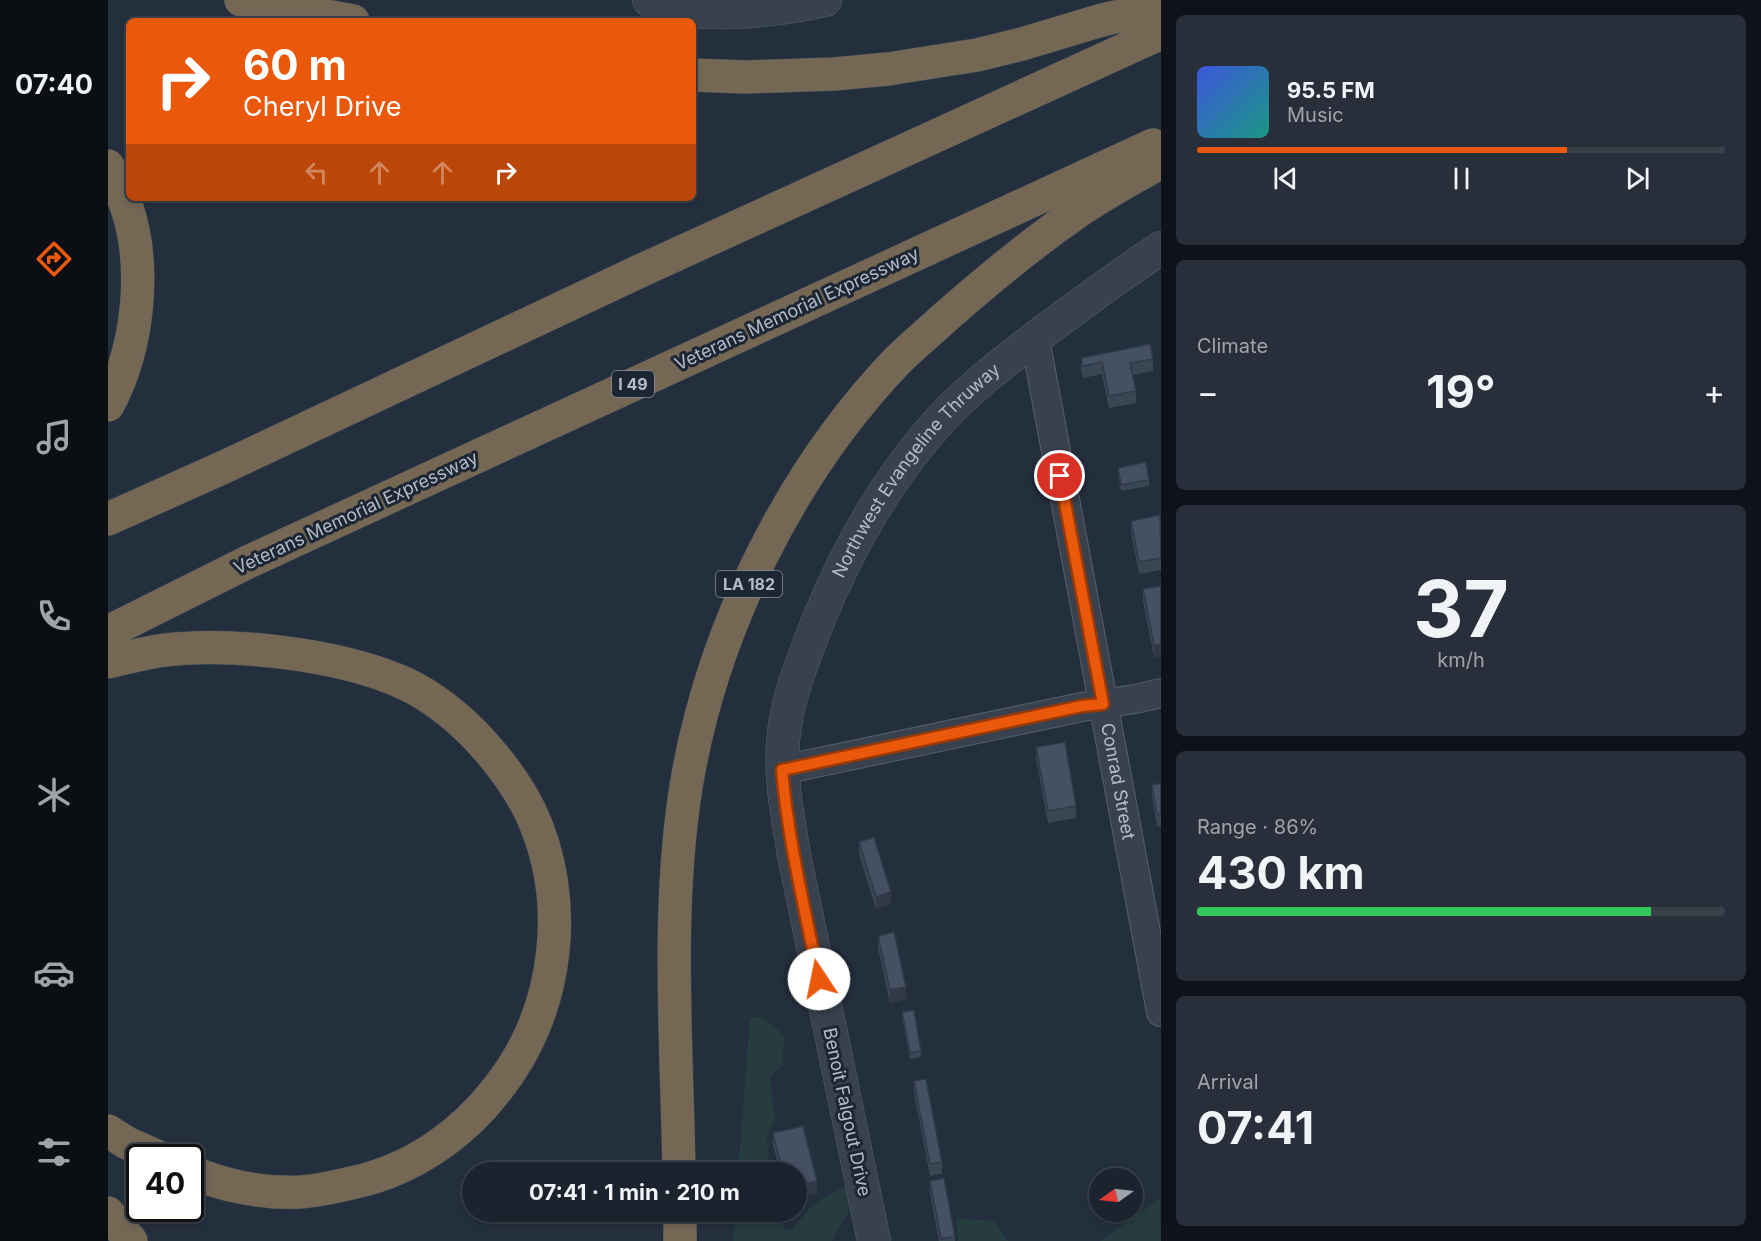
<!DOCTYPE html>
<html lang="en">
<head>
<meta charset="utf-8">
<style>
  :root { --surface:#1b232e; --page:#282f3a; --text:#f1f3f6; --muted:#a0a4aa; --line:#39404a; --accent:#ea580c }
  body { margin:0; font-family:Inter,sans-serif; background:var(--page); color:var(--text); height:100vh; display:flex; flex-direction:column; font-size:22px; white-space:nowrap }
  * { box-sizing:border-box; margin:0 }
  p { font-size:20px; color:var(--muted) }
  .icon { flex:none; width:33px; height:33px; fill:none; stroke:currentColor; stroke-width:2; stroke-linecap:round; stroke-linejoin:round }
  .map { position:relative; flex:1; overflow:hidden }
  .panel { display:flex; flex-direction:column; gap:15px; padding:15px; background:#0f1319; width:600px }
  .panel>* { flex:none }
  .hud { position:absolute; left:18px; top:18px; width:570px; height:183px; border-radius:9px; box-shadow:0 3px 9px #0003,0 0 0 2px var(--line); background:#ea580c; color:#fff; overflow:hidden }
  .needle { width:39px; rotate:256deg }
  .tools { position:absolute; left:981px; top:1168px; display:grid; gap:12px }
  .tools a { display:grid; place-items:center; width:54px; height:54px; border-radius:50%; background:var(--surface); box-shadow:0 3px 9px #0003,0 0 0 2px var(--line); font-size:30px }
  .speed { position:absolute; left:18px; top:1144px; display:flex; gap:12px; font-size:30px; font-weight:700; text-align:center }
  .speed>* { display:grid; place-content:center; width:78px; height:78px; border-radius:50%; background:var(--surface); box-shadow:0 3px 9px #0003,0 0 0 2px var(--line); line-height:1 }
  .speed .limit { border:3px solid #111; border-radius:9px; background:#fff; color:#111 }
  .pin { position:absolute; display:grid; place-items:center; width:51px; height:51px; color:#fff; margin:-26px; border:3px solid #fff; border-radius:50%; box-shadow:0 2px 6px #0007 }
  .me { position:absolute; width:66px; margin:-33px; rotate:349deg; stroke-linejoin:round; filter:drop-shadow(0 0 4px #0008) }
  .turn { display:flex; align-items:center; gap:21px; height:126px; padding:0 18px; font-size:27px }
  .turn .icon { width:78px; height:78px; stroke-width:2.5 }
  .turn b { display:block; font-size:42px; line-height:51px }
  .lanes { display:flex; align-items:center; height:57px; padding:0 18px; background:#0003; justify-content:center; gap:30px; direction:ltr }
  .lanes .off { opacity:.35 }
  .big { font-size:45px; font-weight:700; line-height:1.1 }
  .panel .card { flex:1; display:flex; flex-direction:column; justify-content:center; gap:9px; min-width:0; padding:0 21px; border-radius:9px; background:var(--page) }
  .panel .dial { align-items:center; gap:0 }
  .dial b { font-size:78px; line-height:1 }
  .song { display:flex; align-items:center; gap:18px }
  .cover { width:72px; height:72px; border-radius:9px; background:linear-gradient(135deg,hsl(230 70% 55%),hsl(170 70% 35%)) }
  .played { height:6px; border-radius:3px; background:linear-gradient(90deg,var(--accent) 70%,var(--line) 70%) }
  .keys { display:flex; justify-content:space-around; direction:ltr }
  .heat { display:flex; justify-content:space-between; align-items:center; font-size:33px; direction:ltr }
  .charge { height:9px; border-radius:4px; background:linear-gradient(90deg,#34c759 86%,var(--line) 0) }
  .trip { position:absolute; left:354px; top:1162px; width:345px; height:60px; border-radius:30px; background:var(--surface); box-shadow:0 3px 9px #0003,0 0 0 2px var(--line); font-weight:700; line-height:60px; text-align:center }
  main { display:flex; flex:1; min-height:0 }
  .tabs { display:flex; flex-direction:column; width:108px; justify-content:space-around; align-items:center; background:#0b0e12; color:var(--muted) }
  .tabs .icon { width:42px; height:42px }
  .tabs .selected { color:var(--accent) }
  .tabs b { font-size:27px; color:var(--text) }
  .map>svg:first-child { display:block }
</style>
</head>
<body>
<main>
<nav class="tabs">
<b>07:40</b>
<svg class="icon selected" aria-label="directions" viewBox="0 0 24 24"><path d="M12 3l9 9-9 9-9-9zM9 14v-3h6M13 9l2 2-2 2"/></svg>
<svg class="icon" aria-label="music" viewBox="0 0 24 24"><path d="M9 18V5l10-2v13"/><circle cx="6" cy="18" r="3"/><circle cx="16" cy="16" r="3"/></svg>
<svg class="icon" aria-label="phone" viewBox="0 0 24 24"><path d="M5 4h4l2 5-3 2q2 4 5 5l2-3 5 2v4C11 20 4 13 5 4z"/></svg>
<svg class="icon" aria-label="climate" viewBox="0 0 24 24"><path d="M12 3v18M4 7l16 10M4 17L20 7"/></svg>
<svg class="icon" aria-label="car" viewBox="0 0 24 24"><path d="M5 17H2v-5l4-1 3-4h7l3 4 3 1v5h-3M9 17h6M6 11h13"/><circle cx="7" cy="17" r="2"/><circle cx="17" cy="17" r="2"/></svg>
<svg class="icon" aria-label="filters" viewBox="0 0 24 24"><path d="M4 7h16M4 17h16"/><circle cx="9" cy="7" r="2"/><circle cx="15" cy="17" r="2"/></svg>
</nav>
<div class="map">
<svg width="1053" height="1241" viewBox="0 0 1053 1241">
  <rect width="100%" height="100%" fill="#242f3e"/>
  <path fill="#263c3f" d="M655 1017 676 1035 675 1065 662 1077 667 1121 659 1134 662 1173H630L642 1018Z
    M738 1186 745 1204 724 1241H625L628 1212H668L676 1229 684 1231C698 1207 713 1198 738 1186Z
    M1052 1198 1053 1241H992Z
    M848 1218 887 1221 900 1241H850Z"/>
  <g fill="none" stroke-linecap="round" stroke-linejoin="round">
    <defs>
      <g id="minor">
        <path id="s1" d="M927 339 1053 1012"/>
        <path d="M674 770 974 707 1027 699 1053 693"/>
      </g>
      <g id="tertiary">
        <path d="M541 0C588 21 668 11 717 0"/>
        <path id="s2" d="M766 1241 686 855C680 817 672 780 675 742 678 701 695 659 710 621 740 548 781 475 835 417 865 385 900 359 935 332 974 303 1012 275 1053 248"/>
      </g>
      <path id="motorway" d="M133 0 245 21
        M585 75 637 77 726 74 780 69 869 55 914 44 994 20 1053 7
        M0 166C6 179 14 193 19 208 39 269 30 349 0 405
        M0 519 116 467 532 271 1053 33
        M0 632 140 562 1045 145
        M0 662C16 658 33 654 50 651 120 641 233 654 298 684 323 696 347 715 366 734 388 757 408 783 422 811 464 900 451 1011 390 1088 355 1134 305 1169 248 1182 230 1186 211 1191 192 1192 157 1194 114 1186 82 1171
        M0 1131 19 1143 53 1158
        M571 1173C569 1047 558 912 578 787 603 633 681 474 789 361 803 347 819 334 834 320 876 283 919 247 965 215 993 195 1024 179 1053 162
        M572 1212V1241
        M0 1213 23 1241"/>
    </defs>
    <use href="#minor" stroke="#565f6c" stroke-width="30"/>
    <use href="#tertiary" stroke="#565f6c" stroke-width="34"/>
    <use href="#motorway" stroke="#434c59" stroke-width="34"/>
    <use href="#minor" stroke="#38414e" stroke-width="28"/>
    <use href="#tertiary" stroke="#38414e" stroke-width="33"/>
    <use href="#motorway" stroke="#746855" stroke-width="33"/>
  </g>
  <path fill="#3b4654" d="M973 358 1045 359V371L1025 375 1028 391V403L1001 408 994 374 975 378 973 370Z
    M1010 468 1041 480V486L1013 491 1010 474Z
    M1053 519V570L1031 574 1023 533V521Z
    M1053 586V656L1046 657 1035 601V589Z
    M928 747 968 806V818L940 823 928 759Z
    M1053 783V826H1049L1044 797V785Z
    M751 842 783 904 768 909 751 854Z
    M770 936 798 999 782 1003 770 948Z
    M794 1012 813 1051V1057L802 1059 794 1018Z
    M806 1081 834 1162V1174L822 1176 806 1093Z
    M665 1133 709 1193 688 1198V1173H672L665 1145Z
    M822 1181 847 1236V1241H831L822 1193Z"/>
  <path fill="#303945" d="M1053 644V656L1046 657V645Z
    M783 892V904L768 909V897Z
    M798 987V999L782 1003V990Z
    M709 1181V1193L688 1198V1186Z"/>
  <path fill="#455162" stroke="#303945" stroke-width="1.5" d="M1042 344 1045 359 1022 363 1028 391 1001 396 994 362 975 366 973 358Z
    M1038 462 1041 480 1013 485 1010 468Z
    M1052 515 1053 558 1031 562 1023 521Z
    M1053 586V644L1046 645 1035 589Z
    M957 742 968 806 940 811 928 747Z
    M1053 783V814H1049L1044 785Z
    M766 837 783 892 768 897 751 842Z
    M786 932 798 987 782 990 770 936Z
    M806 1010 813 1051 802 1053 794 1012Z
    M818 1079 834 1162 822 1164 806 1081Z
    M695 1126 709 1181 688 1186V1173H675L665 1133Z
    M836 1178 847 1236 833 1239 822 1181Z"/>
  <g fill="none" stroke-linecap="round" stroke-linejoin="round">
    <defs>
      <path id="route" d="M711 979C697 910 680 840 674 770L974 706 995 704 952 476"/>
    </defs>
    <use href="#route" stroke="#983908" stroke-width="15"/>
    <use href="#route" stroke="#ea580c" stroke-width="10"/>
  </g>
  <g text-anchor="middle" stroke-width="6" stroke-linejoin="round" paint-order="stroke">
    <g fill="#1d2633" stroke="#878f9c" stroke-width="1.5">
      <rect x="504" y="371" width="42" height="26" rx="4.5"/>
      <rect x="608" y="571" width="66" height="26" rx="4.5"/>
    </g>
    <g font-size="16" font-weight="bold" fill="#b4bcc9">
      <text x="525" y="390">I 49</text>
      <text x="641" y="590">LA 182</text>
    </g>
    <g font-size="18" fill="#b4bcc9" stroke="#1d2633">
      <text transform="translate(689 309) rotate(-25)" y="6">Veterans Memorial Expressway</text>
      <text dy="6" stroke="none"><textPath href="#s2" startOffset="816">Northwest Evangeline Thruway</textPath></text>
      <text transform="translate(248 513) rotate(-25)" y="6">Veterans Memorial Expressway</text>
      <text dy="6" stroke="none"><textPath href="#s1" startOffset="450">Conrad Street</textPath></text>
      <text transform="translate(739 1112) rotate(78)" y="6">Benoit Falgout Drive</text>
    </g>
  </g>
</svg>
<div class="tools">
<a><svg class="needle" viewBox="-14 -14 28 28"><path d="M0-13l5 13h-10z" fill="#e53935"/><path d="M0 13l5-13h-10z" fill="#a0a4aa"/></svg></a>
</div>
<div class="speed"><div class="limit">40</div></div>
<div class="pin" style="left:952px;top:476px;background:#d93025"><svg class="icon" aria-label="arrive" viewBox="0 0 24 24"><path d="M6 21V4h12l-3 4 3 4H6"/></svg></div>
<svg class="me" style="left:711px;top:979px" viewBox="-20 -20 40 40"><circle r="19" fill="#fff"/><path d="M0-13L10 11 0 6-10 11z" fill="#ea580c"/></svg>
<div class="trip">07:41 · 1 min · 210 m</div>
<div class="hud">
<div class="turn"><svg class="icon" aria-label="right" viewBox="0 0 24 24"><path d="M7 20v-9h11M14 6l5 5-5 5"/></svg><div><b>60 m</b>Cheryl Drive</div></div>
<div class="lanes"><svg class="icon off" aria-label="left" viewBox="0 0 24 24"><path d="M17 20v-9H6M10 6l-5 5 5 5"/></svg><svg class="icon off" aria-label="ahead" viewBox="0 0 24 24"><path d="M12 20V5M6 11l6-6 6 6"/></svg><svg class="icon off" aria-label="ahead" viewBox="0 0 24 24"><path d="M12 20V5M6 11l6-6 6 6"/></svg><svg class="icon" aria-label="right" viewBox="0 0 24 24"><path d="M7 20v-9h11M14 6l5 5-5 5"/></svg></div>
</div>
</div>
<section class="panel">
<div class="card">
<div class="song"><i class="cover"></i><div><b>95.5 FM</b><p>Music</p></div></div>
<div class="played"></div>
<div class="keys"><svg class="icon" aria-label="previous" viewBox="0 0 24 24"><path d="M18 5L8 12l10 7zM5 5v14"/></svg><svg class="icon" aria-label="pause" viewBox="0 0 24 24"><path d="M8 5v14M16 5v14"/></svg><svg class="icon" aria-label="next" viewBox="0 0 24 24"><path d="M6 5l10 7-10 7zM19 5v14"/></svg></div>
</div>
<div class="card"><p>Climate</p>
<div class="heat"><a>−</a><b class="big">19°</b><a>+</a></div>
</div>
<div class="card dial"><b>37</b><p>km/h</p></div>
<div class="card"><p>Range · 86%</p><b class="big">430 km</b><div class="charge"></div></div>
<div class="card"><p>Arrival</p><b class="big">07:41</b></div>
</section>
</main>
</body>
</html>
